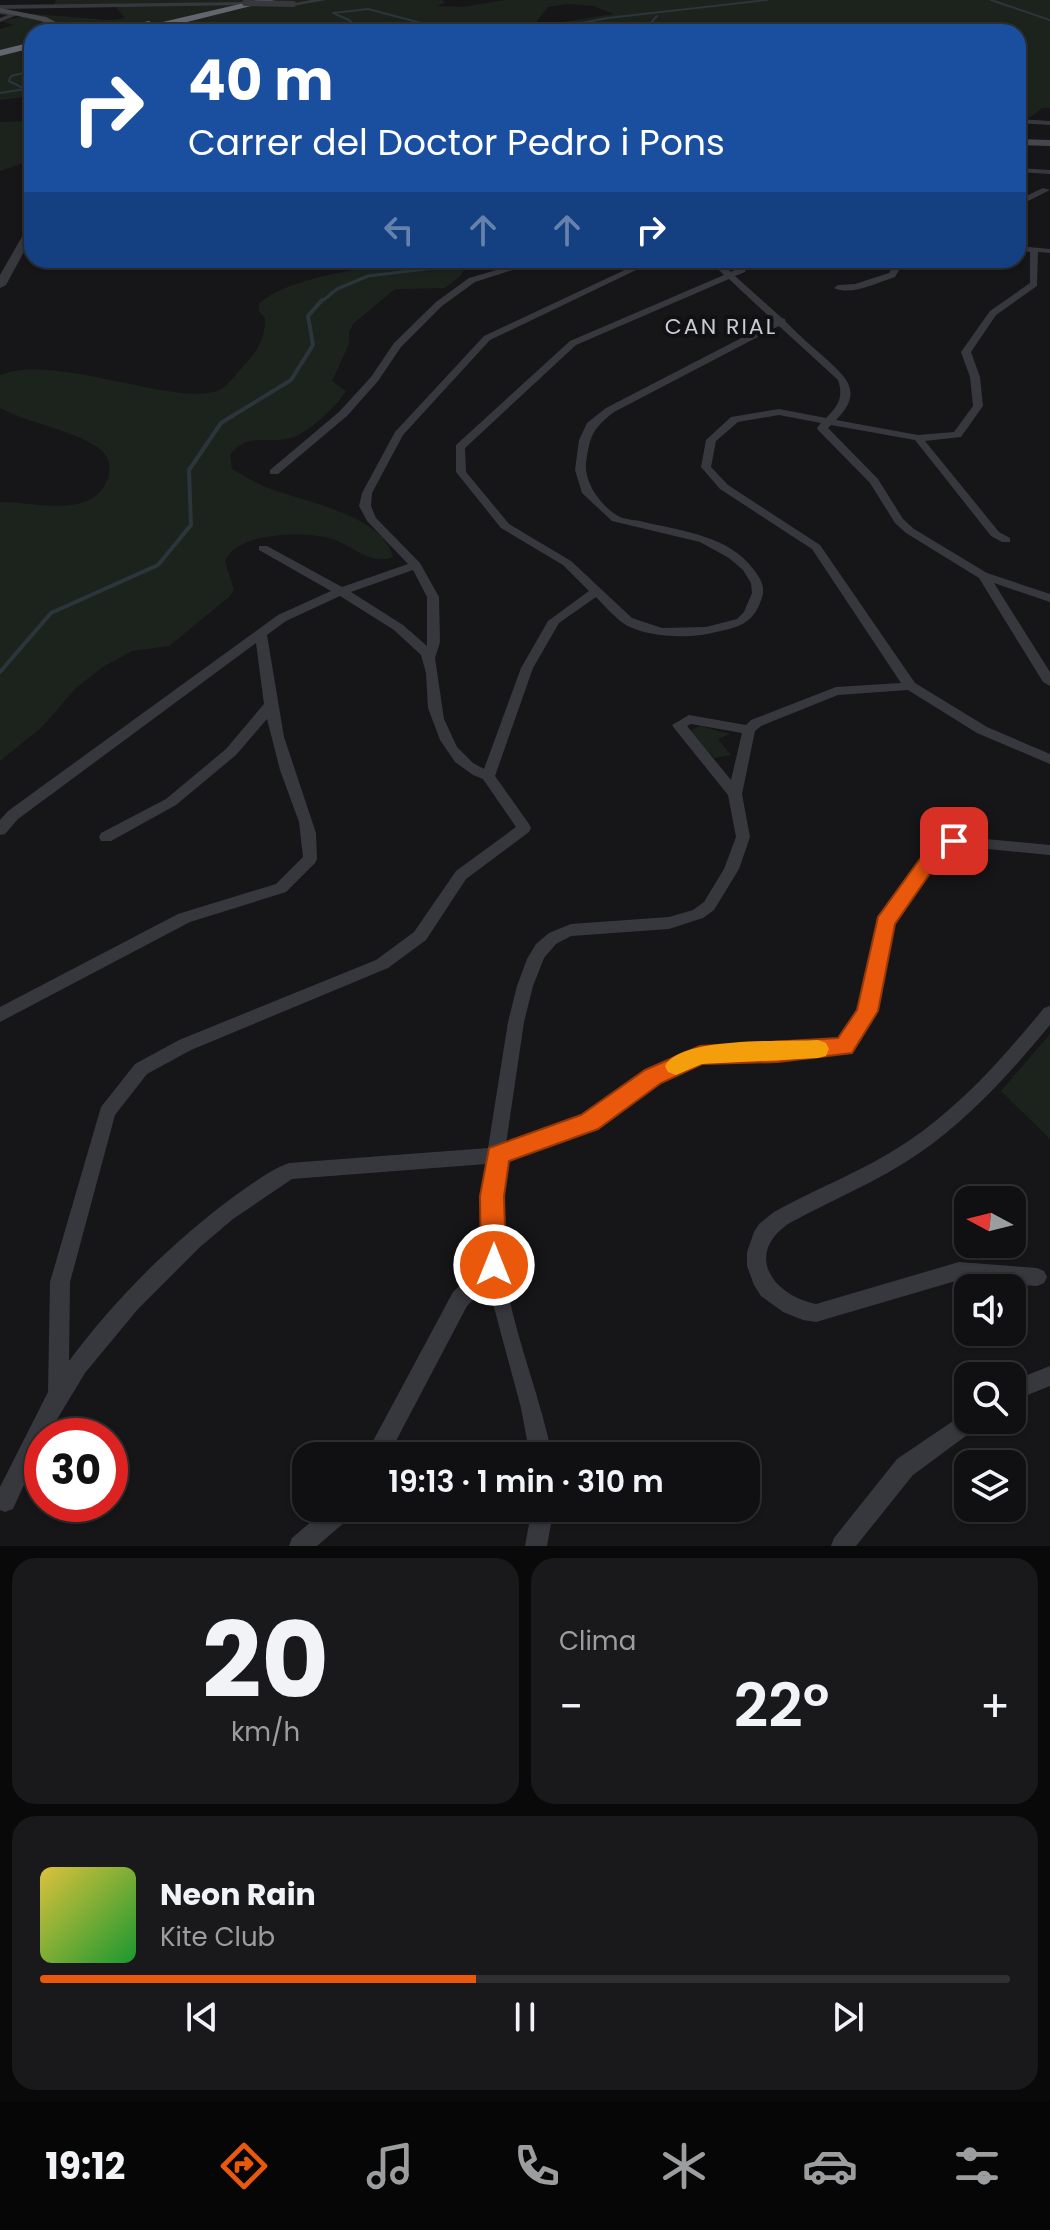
<!DOCTYPE html>
<html lang="es">
<head>
<meta charset="utf-8">
<style>
  :root { --surface:#101012; --page:#19191b; --text:#f1f3f6; --muted:#9c9d9f; --line:#303032; --accent:#ea580c }
  body { margin:0; font-family:Poppins,sans-serif; background:var(--page); color:var(--text); height:100vh; display:flex; flex-direction:column; font-size:30px; white-space:nowrap }
  * { box-sizing:border-box; margin:0 }
  p { font-size:26px; color:var(--muted) }
  .icon { flex:none; width:44px; height:44px; fill:none; stroke:currentColor; stroke-width:2; stroke-linecap:round; stroke-linejoin:round }
  .map { position:relative; height:1546px; overflow:hidden }
  .panel { display:flex; flex-direction:column; gap:12px; padding:12px; background:#09090a; flex:1 }
  .panel>* { flex:none }
  .banner { position:absolute; left:24px; top:24px; width:1002px; height:244px; border-radius:24px; box-shadow:0 2px 6px #0004,0 0 0 2px var(--line); background:#1a4fa0; color:#fff; overflow:hidden }
  .needle { width:52px; rotate:277deg }
  .buttons { position:absolute; left:954px; top:1186px; display:grid; gap:16px }
  .buttons a { display:grid; place-items:center; width:72px; height:72px; border-radius:16px; background:var(--surface); box-shadow:0 2px 6px #0004,0 0 0 2px var(--line); font-size:40px }
  .speed { position:absolute; left:24px; top:1418px; display:flex; gap:16px; font-size:40px; font-weight:700; text-align:center }
  .speed>* { display:grid; place-content:center; width:104px; height:104px; border-radius:50%; background:var(--surface); box-shadow:0 2px 6px #0004,0 0 0 2px var(--line); line-height:1 }
  .speed .limit { border:12px solid #d22; background:#fff; color:#111 }
  .pin { position:absolute; display:grid; place-items:center; width:68px; height:68px; color:#fff; margin:-34px; border-radius:16px; box-shadow:0 4px 12px #0006 }
  .me { position:absolute; width:88px; margin:-44px; rotate:0deg; stroke-linejoin:round; filter:drop-shadow(0 0 6px #0008) }
  .turn { display:flex; align-items:center; gap:28px; height:168px; padding:0 32px; font-size:36px }
  .turn .icon { width:104px; height:104px; stroke-width:2.5 }
  .turn b { display:block; font-size:56px; line-height:68px }
  .lanes { display:flex; align-items:center; height:76px; padding:0 32px; background:#0003; justify-content:center; gap:40px; direction:ltr }
  .lanes .off { opacity:.35 }
  .big { font-size:60px; font-weight:600; line-height:1.1 }
  .panel .tile { flex:1; display:flex; flex-direction:column; justify-content:center; gap:12px; min-width:0; padding:0 28px; border-radius:24px; background:var(--page) }
  .panel .dial { align-items:center; gap:0 }
  .dial b { font-size:104px; line-height:1 }
  .song { display:flex; align-items:center; gap:24px }
  .cover { width:96px; height:96px; border-radius:12px; background:linear-gradient(135deg,hsl(50 70% 55%),hsl(130 70% 35%)) }
  .played { height:8px; border-radius:4px; background:linear-gradient(90deg,var(--accent) 45%,var(--line) 45%) }
  .keys { display:flex; justify-content:space-around; direction:ltr }
  .heat { display:flex; justify-content:space-between; align-items:center; font-size:44px; direction:ltr }
  .panel .tiles { flex:1; display:grid; gap:12px; grid-template-columns:1fr 1fr }
  .tile:last-child { grid-column:span 2 }
  .trip { position:absolute; left:292px; top:1442px; width:468px; height:80px; border-radius:24px; background:var(--surface); box-shadow:0 2px 6px #0004,0 0 0 2px var(--line); font-weight:600; line-height:80px; text-align:center }
  .tab-bar { display:flex; height:128px; justify-content:space-around; align-items:center; background:#060607; color:var(--muted) }
  .tab-bar .icon { width:56px; height:56px }
  .tab-bar .selected { color:var(--accent) }
  .tab-bar b { font-size:36px; color:var(--text) }
  .map>svg:first-child { display:block }
</style>
</head>
<body>
<div class="map">
<svg width="1050" height="1546" viewBox="0 0 1050 1546">
  <rect width="100%" height="100%" fill="#161618"/>
  <path fill="#1c231d" fill-rule="evenodd" d="M56 0H442L445 3 437 6 463 7 505 0H1050V108H1042L1027 120 1018 119V32H32V96L0 100V29L13 25 2 21 33 14 110 20 125 18 116 7 53 8ZM567 4 593 6 614 14 556 23 536 22 548 7Z
    M32 121V160L0 171V122Z
    M398 260H471L460 276 445 288 395 289 354 323 349 332V344L332 381 346 391C337 406 310 431 294 437 270 446 247 430 230 455L232 469C245 476 257 484 271 489 305 502 383 515 393 557 369 566 352 544 329 538 302 531 237 532 225 561L234 590 229 597 169 646 132 651 101 668 75 689 42 727 0 761V502C35 502 98 521 109 474 112 460 104 450 92 444 64 428 29 423 0 408V375C56 352 181 410 221 389 230 384 239 370 247 362 258 351 266 334 265 318L259 311V304C283 280 361 267 395 265Z
    M700 726 730 734 718 739 731 755 715 758 687 732Z
    M1050 1034V1139L1001 1091Z"/>
  <g fill="none" stroke-linecap="round" stroke-linejoin="round">
    <path stroke="#2c353c" stroke-width="2" d="M991 0 1050 20
      M361 32 349 20 333 13 368 9 455 32
      M534 32 608 18 767 0
      M642 32 657 16
      M0 93 25 89 9 81 11 76 32 71"/>
    <path stroke="#2c353c" stroke-width="3" d="M321 302 337 289 368 276 442 267 437 260"/>
    <path stroke="#2c353c" stroke-width="4" d="M0 672 51 613 158 565 191 525 189 470 221 423 291 380 313 345 308 316 322 300"/>
    <path fill="#37383d" fill-rule="evenodd" d="M311 0H326L293 6 290 4Z
      M247 2 245 5 0 9V5Z
      M0 10 16 14 17 15 0 22V18L8 15 0 14Z
      M1018 119 1050 121V125L1018 123Z
      M1018 168 1050 170V174L1018 172Z
      M1043 188 1050 190 1028 201 1022 218 1018 220V208L1022 198Z
      M1018 246 1050 249V253L1038 252 1037 286 996 315 971 352 980 377 983 406 961 437 925 441 999 532 1010 538V542H1002L991 536 915 440 831 425 828 428 878 479 903 519 914 529 987 573 1050 594V602L994 583 1050 672V686L1043 682 979 578 906 533 895 523 870 483 818 430 817 428 821 423 779 415 738 422 716 441 711 467 728 485 820 545 915 683 987 727 1050 754V764L977 733 908 690 838 695 761 726 755 731 742 794 750 837 739 869 714 910 703 918 669 929 571 936 556 944 544 958 533 986 524 1022 506 1144 584 1117 647 1072 700 1048 778 1046 840 1041 859 1010 878 923 927 853 954 836 1050 845V855L957 846 937 861 894 924 875 1011 851 1052 778 1060 702 1062 659 1082 596 1127 505 1160C502 1195 500 1230 504 1265 511 1330 540 1392 552 1456H530L521 1408 488 1285 467 1306 388 1456H365L453 1292 484 1262 483 1237 486 1164 292 1179 233 1219 200 1247 138 1309 85 1373 47 1436H42V1445L13 1509 5 1512 0 1510V1487L48 1392 50 1282 101 1107 135 1064 179 1040 376 960 414 932 456 871 516 827 483 779 473 775 455 762 440 740 428 708 426 673 421 655 394 630 340 596 286 621 267 635 284 737 316 833 317 859 315 863 286 892 190 922 0 1022V1007L178 914 276 884 303 857 299 822 280 770 267 719 236 755 176 805 111 841H101L99 837 101 833 166 799 226 749 264 704 256 643 18 819 5 834 0 835V820L8 811 278 615 331 591 259 550V546H267L342 587 408 564 367 521 359 506 362 493 395 432 484 336 646 260H657L490 340 403 435 372 493 371 506 376 518 420 563 439 597 440 642 435 658 444 719 457 747 473 763 484 769 521 668 548 621 589 591 563 565 501 528 456 472V445L570 341 724 275 709 260H718L731 272 738 268 742 260H750L745 272 735 276 782 318 785 319 786 322C798 334 811 346 824 357 847 378 864 392 836 420L918 435 954 432 973 406 970 377 961 352 990 311 1030 283V252L1018 250ZM729 279 774 321 606 408 587 423 579 440 575 470 582 493 612 521 700 542 729 558 743 570 751 583 752 593 744 612 737 619 706 627 662 628 632 618 571 561 509 524 466 472 465 448 576 345ZM779 326 838 380C844 397 838 406 826 418L779 409 731 417 706 440 701 467 720 489 812 549 901 683 836 687 751 720 746 725 689 715 672 725 674 728 728 795 736 837 724 869 704 902 693 910 669 917 571 924 549 933 536 944 527 959 517 986 508 1022 488 1148 289 1163C270 1170 252 1184 236 1195 173 1241 116 1298 69 1361L70 1282 115 1115 147 1074 191 1050 388 968 426 940 466 879 529 832 531 828 529 824 495 776 533 668 559 623 596 597C604 605 613 616 623 623 643 637 688 639 712 633 734 628 751 626 760 603 766 589 763 582 754 570 730 536 682 531 644 522 637 520 627 520 620 517 602 508 584 483 586 463 590 436 592 429 614 412ZM413 570 427 597V646L403 625 351 592ZM691 724 742 733 731 780 687 726Z
      M531 260H544L475 282 442 306 401 347 378 381 347 416 278 474H270V470L339 412 371 377 394 343 436 302 469 278Z
      M897 260H905L895 277C876 283 852 296 834 288L838 285 855 284 889 273Z
      M1050 1006V1025C1011 1072 969 1119 918 1154 877 1182 831 1200 788 1224 744 1255 773 1295 816 1304L959 1262 1037 1268 1044 1271 1047 1277 1044 1283 1037 1286 959 1280 816 1322 803 1320 783 1312 761 1296 754 1285 747 1266V1252L754 1232 759 1224 774 1212C817 1188 863 1171 904 1144 959 1108 1003 1058 1044 1008Z
      M1050 1366V1386L1012 1401V1381Z
      M968 1411V1420H982L978 1427 913 1475 856 1546H831L834 1538 897 1459Z
      M327 1508H355L352 1516 317 1546H289L292 1538Z
      M532 1508H554L547 1546H525Z"/>
    <path fill="#37383d" fill-rule="evenodd" d="M32 225V237L6 285 0 288V275L27 228Z"/>
    <path fill="#45474d" fill-rule="evenodd" d="M0 8 46 17 75 32H64L41 21 0 12Z
      M1018 139 1050 140V146L1018 145Z"/>
    <path fill="#63666e" fill-rule="evenodd" d="M257 0H275L147 32H98L149 21 154 24Z
      M61 27H69L70 32H60Z
      M32 42V48L0 56V50Z"/>
    <path stroke="#37383d" stroke-width="6" d="M245 3 293 4"/>
  </g>
  <path fill="#ea580c" stroke="#983908" stroke-width="2" d="M954 834 961 836 963 841 938 862 895 924 878 1011 852 1053 778 1062 702 1064 661 1083 598 1129 509 1161 504 1196 506 1265 503 1273 494 1277 485 1273 481 1265 480 1196 489 1148 581 1115 645 1070 700 1046 838 1038 857 1010 878 917 925 852Z"/>
  <path fill="#f59e0b" d="M818 1040 826 1043 829 1049 826 1056 818 1058 702 1064 676 1075 668 1072 665 1066C680 1036 786 1042 818 1040Z"/>
  <g text-anchor="middle" stroke-width="8" stroke-linejoin="round" paint-order="stroke">
    <g font-size="22" letter-spacing="2" fill="#c9ccd4" stroke="#111113">
      <text x="721" y="334">CAN RIAL</text>
    </g>
  </g>
</svg>
<div class="buttons">
<a><svg class="needle" viewBox="-14 -14 28 28"><path d="M0-13l5 13h-10z" fill="#e53935"/><path d="M0 13l5-13h-10z" fill="#9c9d9f"/></svg></a>
<a><svg class="icon" aria-label="sound" viewBox="0 0 24 24"><path d="M4 9h4l5-4v14l-5-4H4zM17 9q2 3 0 6"/></svg></a>
<a><svg class="icon" aria-label="search" viewBox="0 0 24 24"><circle cx="10" cy="10" r="6"/><path d="M15 15l6 6"/></svg></a>
<a><svg class="icon" aria-label="layers" viewBox="0 0 24 24"><path d="M12 4l9 5-9 5-9-5zM3 14l9 5 9-5"/></svg></a>
</div>
<div class="speed"><div class="limit">30</div></div>
<div class="pin" style="left:954px;top:841px;background:#d93025"><svg class="icon" aria-label="arrive" viewBox="0 0 24 24"><path d="M6 21V4h12l-3 4 3 4H6"/></svg></div>
<svg class="me" style="left:494px;top:1265px" viewBox="-20 -20 40 40"><circle r="17" fill="#ea580c" stroke="#fff" stroke-width="3"/><path d="M0-11L8 9 0 5-8 9z" fill="#fff"/></svg>
<div class="trip">19:13 · 1 min · 310 m</div>
<div class="banner">
<div class="turn"><svg class="icon" aria-label="right" viewBox="0 0 24 24"><path d="M7 20v-9h11M14 6l5 5-5 5"/></svg><div><b>40 m</b>Carrer del Doctor Pedro i Pons</div></div>
<div class="lanes"><svg class="icon off" aria-label="left" viewBox="0 0 24 24"><path d="M17 20v-9H6M10 6l-5 5 5 5"/></svg><svg class="icon off" aria-label="ahead" viewBox="0 0 24 24"><path d="M12 20V5M6 11l6-6 6 6"/></svg><svg class="icon off" aria-label="ahead" viewBox="0 0 24 24"><path d="M12 20V5M6 11l6-6 6 6"/></svg><svg class="icon" aria-label="right" viewBox="0 0 24 24"><path d="M7 20v-9h11M14 6l5 5-5 5"/></svg></div>
</div>
</div>
<section class="panel">
<div class="tiles">
<div class="tile dial"><b>20</b><p>km/h</p></div>
<div class="tile"><p>Clima</p>
<div class="heat"><a>−</a><b class="big">22°</b><a>+</a></div>
</div>
<div class="tile">
<div class="song"><i class="cover"></i><div><b>Neon Rain</b><p>Kite Club</p></div></div>
<div class="played"></div>
<div class="keys"><svg class="icon" aria-label="previous" viewBox="0 0 24 24"><path d="M18 5L8 12l10 7zM5 5v14"/></svg><svg class="icon" aria-label="pause" viewBox="0 0 24 24"><path d="M8 5v14M16 5v14"/></svg><svg class="icon" aria-label="next" viewBox="0 0 24 24"><path d="M6 5l10 7-10 7zM19 5v14"/></svg></div>
</div>
</div>
</section>
<nav class="tab-bar">
<b>19:12</b>
<svg class="icon selected" aria-label="directions" viewBox="0 0 24 24"><path d="M12 3l9 9-9 9-9-9zM9 14v-3h6M13 9l2 2-2 2"/></svg>
<svg class="icon" aria-label="music" viewBox="0 0 24 24"><path d="M9 18V5l10-2v13"/><circle cx="6" cy="18" r="3"/><circle cx="16" cy="16" r="3"/></svg>
<svg class="icon" aria-label="phone" viewBox="0 0 24 24"><path d="M5 4h4l2 5-3 2q2 4 5 5l2-3 5 2v4C11 20 4 13 5 4z"/></svg>
<svg class="icon" aria-label="climate" viewBox="0 0 24 24"><path d="M12 3v18M4 7l16 10M4 17L20 7"/></svg>
<svg class="icon" aria-label="car" viewBox="0 0 24 24"><path d="M5 17H2v-5l4-1 3-4h7l3 4 3 1v5h-3M9 17h6M6 11h13"/><circle cx="7" cy="17" r="2"/><circle cx="17" cy="17" r="2"/></svg>
<svg class="icon" aria-label="filters" viewBox="0 0 24 24"><path d="M4 7h16M4 17h16"/><circle cx="9" cy="7" r="2"/><circle cx="15" cy="17" r="2"/></svg>
</nav>
</body>
</html>
